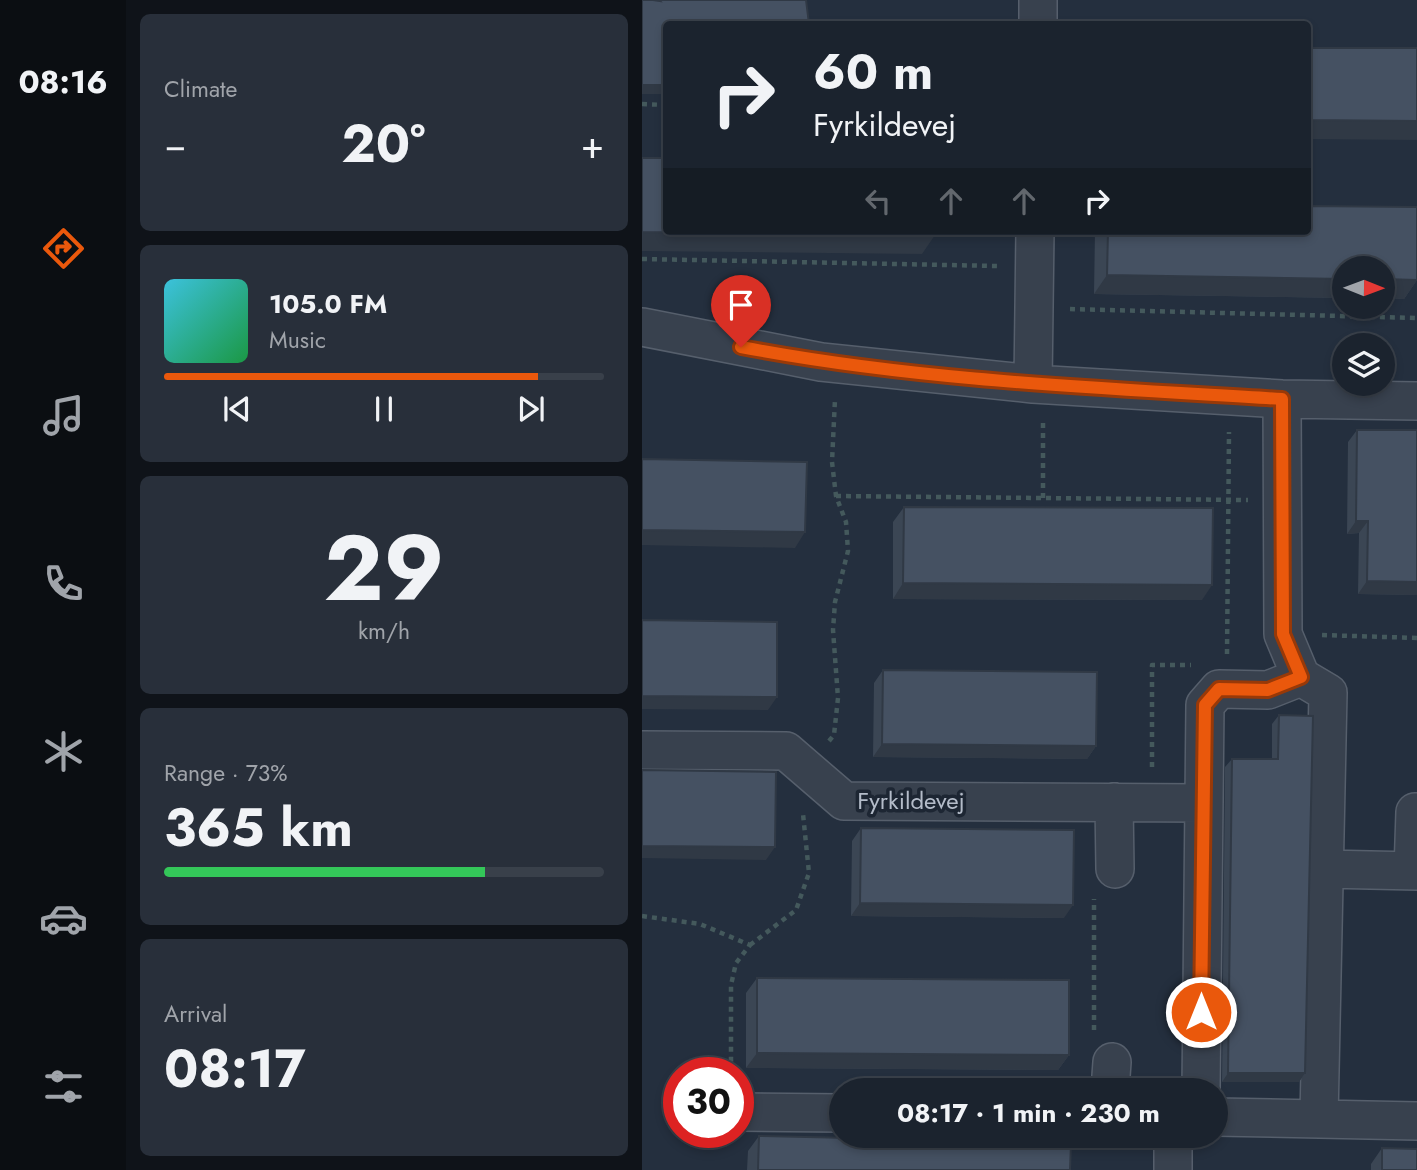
<!DOCTYPE html>
<html lang="en">
<head>
<meta charset="utf-8">
<style>
  :root { --surface:#1b232e; --page:#282f3a; --text:#f1f3f6; --muted:#a0a4aa; --line:#39404a; --accent:#ea580c }
  body { margin:0; font-family:Jost,sans-serif; background:var(--page); color:var(--text); height:100vh; display:flex; flex-direction:column; font-size:26px; white-space:nowrap }
  * { box-sizing:border-box; margin:0 }
  p { font-size:23px; color:var(--muted) }
  .icon { flex:none; width:38px; height:38px; fill:none; stroke:currentColor; stroke-width:2; stroke-linecap:round; stroke-linejoin:round }
  .map { position:relative; flex:1; overflow:hidden }
  .sheet { display:flex; flex-direction:column; gap:14px; padding:14px; background:#0f1319; width:516px }
  .sheet>* { flex:none }
  .hud { position:absolute; left:21px; top:21px; width:648px; height:214px; border-radius:7px; box-shadow:0 4px 10px #0003,0 0 0 2px var(--line); background:#1b232e; color:var(--text); overflow:hidden }
  .needle { width:46px; rotate:91deg }
  .buttons { position:absolute; left:690px; top:256px; display:grid; gap:14px }
  .buttons a { display:grid; place-items:center; width:63px; height:63px; border-radius:50%; background:var(--surface); box-shadow:0 4px 10px #0003,0 0 0 2px var(--line); font-size:35px }
  .speed { position:absolute; left:21px; top:1057px; display:flex; gap:14px; font-size:35px; font-weight:700; text-align:center }
  .speed>* { display:grid; place-content:center; width:91px; height:91px; border-radius:50%; background:var(--surface); box-shadow:0 4px 10px #0003,0 0 0 2px var(--line); line-height:1 }
  .speed .limit { border:10px solid #d22; background:#fff; color:#111 }
  .pin { position:absolute; display:grid; place-items:center; width:60px; height:60px; color:#fff; margin:-72px -30px; border-radius:50% 50% 50% 0; rotate:-45deg; box-shadow:0 0 7px #0007 }
  .pin .icon { rotate:45deg }
  .me { position:absolute; width:77px; margin:-38px; rotate:0deg; stroke-linejoin:round; filter:drop-shadow(0 0 5px #0008) }
  .turn { display:flex; align-items:center; gap:24px; height:147px; padding:0 35px; font-size:32px }
  .turn .icon { width:91px; height:91px; stroke-width:2.5 }
  .turn b { display:block; font-size:49px; line-height:60px }
  .lanes { display:flex; align-items:center; height:66px; padding:0 35px; background:#0003; justify-content:center; gap:35px; direction:ltr }
  .lanes .off { opacity:.35 }
  .big { font-size:52px; font-weight:700; line-height:1.1 }
  .sheet .widget { flex:1; display:flex; flex-direction:column; justify-content:center; gap:10px; min-width:0; padding:0 24px; border-radius:10px; background:var(--page) }
  .sheet .dial { align-items:center; gap:0 }
  .dial b { font-size:91px; line-height:1 }
  .song { display:flex; align-items:center; gap:21px }
  .cover { width:84px; height:84px; border-radius:10px; background:linear-gradient(135deg,hsl(190 70% 55%),hsl(140 70% 35%)) }
  .played { height:7px; border-radius:4px; background:linear-gradient(90deg,var(--accent) 85%,var(--line) 85%) }
  .keys { display:flex; justify-content:space-around; direction:ltr }
  .heat { display:flex; justify-content:space-between; align-items:center; font-size:38px; direction:ltr }
  .charge { height:10px; border-radius:5px; background:linear-gradient(90deg,#34c759 73%,var(--line) 0) }
  .trip { position:absolute; left:187px; top:1078px; width:399px; height:70px; border-radius:35px; background:var(--surface); box-shadow:0 4px 10px #0003,0 0 0 2px var(--line); font-weight:700; line-height:70px; text-align:center }
  main { display:flex; flex:1; min-height:0 }
  .dock { display:flex; flex-direction:column; width:126px; justify-content:space-around; align-items:center; background:#0b0e12; color:var(--muted) }
  .dock .icon { width:49px; height:49px }
  .dock .selected { color:var(--accent) }
  .dock b { font-size:32px; color:var(--text) }
  .map>svg:first-child { display:block }
</style>
</head>
<body>
<main>
<nav class="dock">
<b>08:16</b>
<svg class="icon selected" aria-label="directions" viewBox="0 0 24 24"><path d="M12 3l9 9-9 9-9-9zM9 14v-3h6M13 9l2 2-2 2"/></svg>
<svg class="icon" aria-label="music" viewBox="0 0 24 24"><path d="M9 18V5l10-2v13"/><circle cx="6" cy="18" r="3"/><circle cx="16" cy="16" r="3"/></svg>
<svg class="icon" aria-label="phone" viewBox="0 0 24 24"><path d="M5 4h4l2 5-3 2q2 4 5 5l2-3 5 2v4C11 20 4 13 5 4z"/></svg>
<svg class="icon" aria-label="climate" viewBox="0 0 24 24"><path d="M12 3v18M4 7l16 10M4 17L20 7"/></svg>
<svg class="icon" aria-label="car" viewBox="0 0 24 24"><path d="M5 17H2v-5l4-1 3-4h7l3 4 3 1v5h-3M9 17h6M6 11h13"/><circle cx="7" cy="17" r="2"/><circle cx="17" cy="17" r="2"/></svg>
<svg class="icon" aria-label="filters" viewBox="0 0 24 24"><path d="M4 7h16M4 17h16"/><circle cx="9" cy="7" r="2"/><circle cx="15" cy="17" r="2"/></svg>
</nav>
<section class="sheet">
<div class="widget"><p>Climate</p>
<div class="heat"><a>−</a><b class="big">20°</b><a>+</a></div>
</div>
<div class="widget">
<div class="song"><i class="cover"></i><div><b>105.0 FM</b><p>Music</p></div></div>
<div class="played"></div>
<div class="keys"><svg class="icon" aria-label="previous" viewBox="0 0 24 24"><path d="M18 5L8 12l10 7zM5 5v14"/></svg><svg class="icon" aria-label="pause" viewBox="0 0 24 24"><path d="M8 5v14M16 5v14"/></svg><svg class="icon" aria-label="next" viewBox="0 0 24 24"><path d="M6 5l10 7-10 7zM19 5v14"/></svg></div>
</div>
<div class="widget dial"><b>29</b><p>km/h</p></div>
<div class="widget"><p>Range · 73%</p><b class="big">365 km</b><div class="charge"></div></div>
<div class="widget"><p>Arrival</p><b class="big">08:17</b></div>
</section>
<div class="map">
<svg width="775" height="1170" viewBox="0 0 775 1170">
  <rect width="100%" height="100%" fill="#242f3e"/>
  <g fill="none" stroke-linecap="round" stroke-linejoin="round">
    <defs>
      <path id="street" d="M396 24V0
        M0 327 179 362 391 384 640 399 775 401
        M391 384 393 231
        M640 399 641 634 659 677 686 693 677 1118
        M0 750 144 751 202 801 560 803
        M472 802 473 869
        M682 869 775 871
        M771 871 773 812
        M468 1090 470 1062
        M559 1090 563 705 577 689 626 690 659 677
        M96 1112 200 1113
        M574 1117 775 1121
        M531 1170V1136"/>
    </defs>
    <use href="#street" stroke="#565f6c" stroke-width="40"/>
    <path stroke="#44595c" stroke-width="4.5" stroke-dasharray="5 5" stroke-linecap="butt" d="M0 104 24 105
      M0 259 356 266
      M428 309 775 318
      M194 496 606 500
      M401 498V420
      M680 635 775 638
      M585 654 587 432
      M187 741 192 735 196 698 191 630 193 602 206 551 204 522 194 496 190 462 193 399
      M510 767V665H549
      M0 916 58 924 108 945 94 963 89 985V1073
      M108 945 154 910 167 873 161 814
      M452 1030V899"/>
    <use href="#street" stroke="#38414e" stroke-width="37"/>
  </g>
  <path fill="#3b4654" d="M665 206 775 207V280L762 299 740 298V268H702V298L452 294 453 231H665Z
    M715 430H775V595L716 594 717 533 705 534 706 442Z
    M262 507 560 600 251 599V522Z
    M241 670 454 746 445 759 231 757 232 683Z
    M637 715 663 1073 657 1082H580L583 767 590 759H630V724Z
    M219 828 422 918 209 916 210 841Z
    M115 978 427 1055 416 1070 104 1068V993Z
    M117 1136 428 1170H105L106 1151Z
    M740 1148 775 1170H729V1164Z"/>
  <path fill="#303945" d="M0 85H24V94H0Z
    M665 120 775 121V140L665 139Z
    M0 232 293 235 280 254 0 251Z
    M465 275 702 279V298L452 294Z
    M740 279 775 280 762 299 740 298Z
    M714 521H726L717 533 705 534Z
    M0 530 163 532 153 548 0 545Z
    M725 581 775 582V595L716 594Z
    M261 583 570 585 560 600 251 599Z
    M0 696 135 697 126 710 0 709Z
    M240 744 454 746 445 759 231 757Z
    M0 846 133 847 124 860 0 858Z
    M218 903 431 905 422 918 209 916Z
    M115 1053 427 1055 416 1070 104 1068Z
    M586 1073H663L657 1082H580Z"/>
  <path fill="#455162" stroke="#303945" stroke-width="2" d="M0 0H11L18 1 17 0H164L167 24H24V85H0Z
    M665 48H775V121L665 120Z
    M0 158H24V231H293V235L0 232Z
    M665 206 775 207V280L740 279V268H702V279L465 275 466 231H665Z
    M715 430H775V582L725 581 726 521H714Z
    M0 459 165 462 163 532 0 530Z
    M262 507 571 508 570 585 261 583Z
    M0 620 135 622V697L0 696Z
    M241 670 455 672 454 746 240 744Z
    M637 715 671 716 663 1073H586L590 759H636Z
    M0 770 134 772 133 847 0 846Z
    M219 828 432 830 431 905 218 903Z
    M115 978 427 980V1055L115 1053Z
    M117 1136 429 1143 428 1170H116Z
    M740 1148 775 1149V1170H740Z"/>
  <g fill="none" stroke-linecap="round" stroke-linejoin="round">
    <defs>
      <path id="route" d="M99 347C277 381 460 388 640 399L641 634 659 677 626 690 577 689 563 705 559 1012"/>
    </defs>
    <use href="#route" stroke="#983908" stroke-width="18"/>
    <use href="#route" stroke="#ea580c" stroke-width="12"/>
  </g>
  <g text-anchor="middle" stroke-width="7" stroke-linejoin="round" paint-order="stroke">
    <g font-size="24" fill="#b4bcc9" stroke="#1d2633">
      <text x="269" y="809">Fyrkildevej</text>
    </g>
  </g>
</svg>
<div class="buttons">
<a><svg class="needle" viewBox="-14 -14 28 28"><path d="M0-13l5 13h-10z" fill="#e53935"/><path d="M0 13l5-13h-10z" fill="#a0a4aa"/></svg></a>
<a><svg class="icon" aria-label="layers" viewBox="0 0 24 24"><path d="M12 4l9 5-9 5-9-5zM3 14l9 5 9-5"/></svg></a>
</div>
<div class="speed"><div class="limit">30</div></div>
<div class="pin" style="left:99px;top:347px;background:#d93025"><svg class="icon" aria-label="arrive" viewBox="0 0 24 24"><path d="M6 21V4h12l-3 4 3 4H6"/></svg></div>
<svg class="me" style="left:559px;top:1012px" viewBox="-20 -20 40 40"><circle r="17" fill="#ea580c" stroke="#fff" stroke-width="3"/><path d="M0-11L8 9 0 5-8 9z" fill="#fff"/></svg>
<div class="trip">08:17 · 1 min · 230 m</div>
<div class="hud">
<div class="turn"><svg class="icon" aria-label="right" viewBox="0 0 24 24"><path d="M7 20v-9h11M14 6l5 5-5 5"/></svg><div><b>60 m</b>Fyrkildevej</div></div>
<div class="lanes"><svg class="icon off" aria-label="left" viewBox="0 0 24 24"><path d="M17 20v-9H6M10 6l-5 5 5 5"/></svg><svg class="icon off" aria-label="ahead" viewBox="0 0 24 24"><path d="M12 20V5M6 11l6-6 6 6"/></svg><svg class="icon off" aria-label="ahead" viewBox="0 0 24 24"><path d="M12 20V5M6 11l6-6 6 6"/></svg><svg class="icon" aria-label="right" viewBox="0 0 24 24"><path d="M7 20v-9h11M14 6l5 5-5 5"/></svg></div>
</div>
</div>
</main>
</body>
</html>
